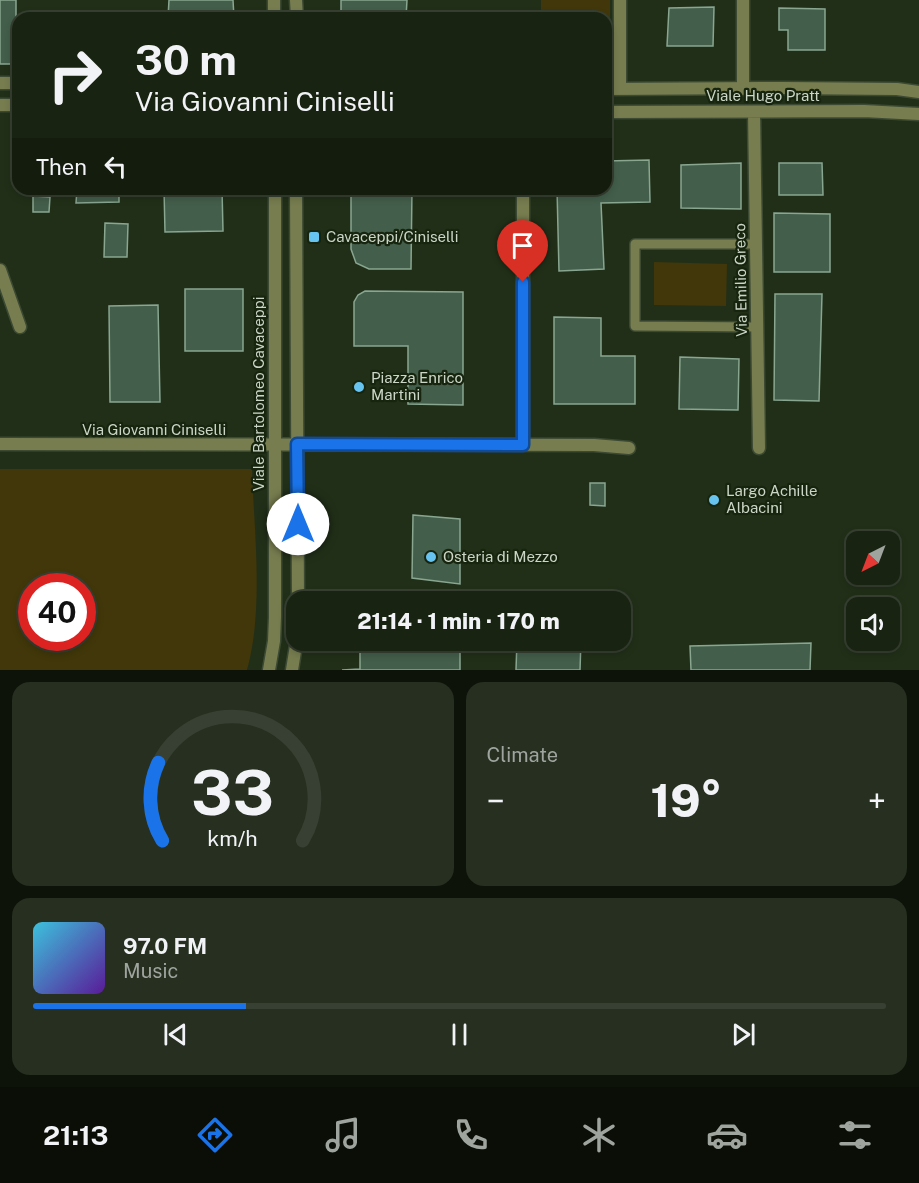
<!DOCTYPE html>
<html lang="en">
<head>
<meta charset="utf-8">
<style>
  :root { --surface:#192312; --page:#262f20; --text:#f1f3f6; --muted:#9fa49f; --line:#374032; --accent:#1a73e8 }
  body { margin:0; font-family:"Public Sans",sans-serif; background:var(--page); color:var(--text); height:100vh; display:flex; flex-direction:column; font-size:22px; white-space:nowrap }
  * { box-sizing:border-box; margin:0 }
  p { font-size:20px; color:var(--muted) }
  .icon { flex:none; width:33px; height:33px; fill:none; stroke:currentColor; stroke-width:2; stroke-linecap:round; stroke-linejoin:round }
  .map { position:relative; height:670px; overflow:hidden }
  .drawer { display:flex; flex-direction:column; gap:12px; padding:12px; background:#0e130a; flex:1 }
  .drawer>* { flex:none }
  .banner { position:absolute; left:12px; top:12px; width:600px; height:183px; border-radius:18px; box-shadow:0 3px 9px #0003,0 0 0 2px var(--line); background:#192312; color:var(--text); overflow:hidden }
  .needle { width:39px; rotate:222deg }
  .tools { position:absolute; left:846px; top:531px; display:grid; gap:12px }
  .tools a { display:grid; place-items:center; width:54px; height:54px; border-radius:12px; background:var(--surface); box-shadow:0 3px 9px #0003,0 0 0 2px var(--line); font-size:30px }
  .speed { position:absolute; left:18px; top:573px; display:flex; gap:12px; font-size:30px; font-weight:700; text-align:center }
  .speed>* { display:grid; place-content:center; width:78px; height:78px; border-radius:50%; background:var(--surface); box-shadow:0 3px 9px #0003,0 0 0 2px var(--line); line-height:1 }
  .speed .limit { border:9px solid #d22; background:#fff; color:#111 }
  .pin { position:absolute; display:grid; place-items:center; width:51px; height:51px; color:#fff; margin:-62px -26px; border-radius:50% 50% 50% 0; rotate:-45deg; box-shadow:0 0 6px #0007 }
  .pin .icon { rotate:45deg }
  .me { position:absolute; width:66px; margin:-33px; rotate:0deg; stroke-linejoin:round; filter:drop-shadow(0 0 4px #0008) }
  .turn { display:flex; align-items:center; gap:21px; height:126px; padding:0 24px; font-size:27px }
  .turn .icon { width:78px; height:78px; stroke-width:2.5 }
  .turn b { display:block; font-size:42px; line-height:51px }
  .then { display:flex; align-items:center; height:57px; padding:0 24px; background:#0003; gap:12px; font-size:22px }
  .big { font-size:45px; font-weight:800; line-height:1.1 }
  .drawer .tile { flex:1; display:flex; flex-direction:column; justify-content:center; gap:9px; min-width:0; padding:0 21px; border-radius:18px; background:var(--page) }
  .drawer .dial { align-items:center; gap:0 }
  .dial svg { height:156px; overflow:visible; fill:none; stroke:var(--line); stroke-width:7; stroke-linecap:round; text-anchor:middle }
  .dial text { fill:var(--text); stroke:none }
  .song { display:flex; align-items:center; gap:18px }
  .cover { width:72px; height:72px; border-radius:9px; background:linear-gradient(135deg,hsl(190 70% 55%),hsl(270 70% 35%)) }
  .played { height:6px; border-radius:3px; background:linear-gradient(90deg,var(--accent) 25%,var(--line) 25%) }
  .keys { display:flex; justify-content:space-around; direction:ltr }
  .heat { display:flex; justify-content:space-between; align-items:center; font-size:33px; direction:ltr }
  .drawer .tiles { flex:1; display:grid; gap:12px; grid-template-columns:1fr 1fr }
  .tile:last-child { grid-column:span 2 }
  .trip { position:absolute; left:286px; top:591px; width:345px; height:60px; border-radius:18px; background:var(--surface); box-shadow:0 3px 9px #0003,0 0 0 2px var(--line); font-weight:800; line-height:60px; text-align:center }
  .tabs { display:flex; height:96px; justify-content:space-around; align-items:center; background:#0a0e07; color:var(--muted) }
  .tabs .icon { width:42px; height:42px }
  .tabs .on { color:var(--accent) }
  .tabs b { font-size:27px; color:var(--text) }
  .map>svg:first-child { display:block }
</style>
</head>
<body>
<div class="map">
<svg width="919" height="670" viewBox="0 0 919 670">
  <rect width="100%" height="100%" fill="#212f18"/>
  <path fill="#41370a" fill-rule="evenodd" d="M541 0H610V64H606V18H541Z
    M654 262 727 264 726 306 654 305Z
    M0 469H252C254 532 264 609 247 670H0ZM82 586V638H32V586Z"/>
  <path fill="#435e4b" stroke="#89a691" stroke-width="1.5" d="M0 0H16V64H0Z
    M169 0H233L234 18H168Z
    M341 0H407L406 18H341Z
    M714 7 713 46H667L669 8Z
    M779 8 825 9V50H788V30H779Z
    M649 160 650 202 601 203 604 269 559 271 557 189H606V161Z
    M741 163V209L681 208V165Z
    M779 163H822L823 195H779Z
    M77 189H119V202L76 203Z
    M164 189H222L223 231 165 232Z
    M351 189H412L411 269H369L356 263 351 249Z
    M33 196 50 197 49 212H33Z
    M774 213 830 214V272H774Z
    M105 223 128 224 127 257H104Z
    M185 289H243V351H185Z
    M365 291 463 292V405L408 404V346H354V302L358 295Z
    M775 294H822L819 401 774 400Z
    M158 305 160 402H110L109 306Z
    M554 317 601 318V356H635V404H554Z
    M680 357 739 359 738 410 679 409Z
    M590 483H605V506L590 505Z
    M413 515 460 519V584L412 578Z
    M360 640H460V670H342L360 669Z
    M517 640H581L580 670H516Z
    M811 643 810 670H691L690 646Z"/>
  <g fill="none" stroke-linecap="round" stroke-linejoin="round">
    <defs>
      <path id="service" d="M755 244H635V326L757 327"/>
      <path id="minor" d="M620 0V89
        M743 0V89
        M606 89 783 88 897 89 919 92
        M606 112 864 111 919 114
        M754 112 759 448
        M0 270 20 327
        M0 444 594 445 629 448
        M523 445V189"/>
      <path id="tertiary" d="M296 0 297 18
        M274 18V0
        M0 83H18
        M0 105H18
        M296 189 298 602
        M269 670 274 641 275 617V189
        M292 670 297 639"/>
    </defs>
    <use href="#service" stroke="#3c4a34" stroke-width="12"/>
    <use href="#minor" stroke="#3c4a34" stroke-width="15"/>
    <use href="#tertiary" stroke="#3c4a34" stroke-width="15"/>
    <use href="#service" stroke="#777d4f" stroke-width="9"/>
    <use href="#minor" stroke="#777d4f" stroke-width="12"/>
    <use href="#tertiary" stroke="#777d4f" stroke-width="12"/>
  </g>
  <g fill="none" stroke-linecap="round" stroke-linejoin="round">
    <defs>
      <path id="route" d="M298 524 297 444 523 445V282"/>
    </defs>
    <use href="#route" stroke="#114b97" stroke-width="15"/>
    <use href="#route" stroke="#1a73e8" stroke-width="10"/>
  </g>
  <g fill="#67c4f0" stroke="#17250e" stroke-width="2">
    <rect x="308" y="231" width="12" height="12" rx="3"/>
    <circle cx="359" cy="387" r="6"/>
    <circle cx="714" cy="500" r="6"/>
    <circle cx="431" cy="557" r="6"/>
  </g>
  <g text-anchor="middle" stroke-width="4.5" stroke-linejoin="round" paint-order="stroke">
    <g font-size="15" fill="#ccd6c7" stroke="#17250e">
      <text x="763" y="101">Viale Hugo Pratt</text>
      <text transform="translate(741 280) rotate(-91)" y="5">Via Emilio Greco</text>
      <text transform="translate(259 394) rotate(-90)" y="5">Viale Bartolomeo Cavaceppi</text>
      <text x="154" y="435">Via Giovanni Ciniselli</text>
    </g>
    <g font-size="15" fill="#ccd6c7" stroke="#17250e" text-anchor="start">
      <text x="326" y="242">Cavaceppi/Ciniselli</text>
      <text x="371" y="383">Piazza Enrico<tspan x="371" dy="17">Martini</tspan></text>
      <text x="726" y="496">Largo Achille<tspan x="726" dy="17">Albacini</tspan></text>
      <text x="443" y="562">Osteria di Mezzo</text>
    </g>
  </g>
</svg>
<div class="tools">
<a><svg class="needle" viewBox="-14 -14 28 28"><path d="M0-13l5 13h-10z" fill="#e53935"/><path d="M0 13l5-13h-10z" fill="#9fa49f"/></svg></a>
<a><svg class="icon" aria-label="sound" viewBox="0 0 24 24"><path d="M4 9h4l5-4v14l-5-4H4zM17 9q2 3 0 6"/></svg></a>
</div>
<div class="speed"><div class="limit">40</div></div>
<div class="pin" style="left:523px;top:282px;background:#d93025"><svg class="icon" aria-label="arrive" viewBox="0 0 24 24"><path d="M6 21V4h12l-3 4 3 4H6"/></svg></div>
<svg class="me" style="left:298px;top:524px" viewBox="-20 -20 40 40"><circle r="19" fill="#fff"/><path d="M0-13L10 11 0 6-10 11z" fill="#1a73e8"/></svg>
<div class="trip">21:14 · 1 min · 170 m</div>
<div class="banner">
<div class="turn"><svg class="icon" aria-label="right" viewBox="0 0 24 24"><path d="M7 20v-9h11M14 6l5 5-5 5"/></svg><div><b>30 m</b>Via Giovanni Ciniselli</div></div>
<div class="then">Then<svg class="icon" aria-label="left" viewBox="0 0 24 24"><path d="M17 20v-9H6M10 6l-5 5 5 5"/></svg></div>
</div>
</div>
<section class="drawer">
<div class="tiles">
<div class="tile dial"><svg viewBox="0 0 100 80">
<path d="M14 69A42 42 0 1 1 86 69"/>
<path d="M14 69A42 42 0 0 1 12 29" stroke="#1a73e8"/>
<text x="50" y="56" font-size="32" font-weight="700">33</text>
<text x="50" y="72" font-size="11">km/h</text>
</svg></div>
<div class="tile"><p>Climate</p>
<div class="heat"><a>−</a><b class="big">19°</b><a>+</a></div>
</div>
<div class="tile">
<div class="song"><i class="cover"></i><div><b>97.0 FM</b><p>Music</p></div></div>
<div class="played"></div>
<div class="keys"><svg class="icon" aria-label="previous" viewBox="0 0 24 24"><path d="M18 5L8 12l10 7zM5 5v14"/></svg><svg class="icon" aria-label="pause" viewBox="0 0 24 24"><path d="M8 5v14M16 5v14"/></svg><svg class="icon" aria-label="next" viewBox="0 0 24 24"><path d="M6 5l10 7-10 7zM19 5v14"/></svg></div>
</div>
</div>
</section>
<nav class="tabs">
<b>21:13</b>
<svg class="icon on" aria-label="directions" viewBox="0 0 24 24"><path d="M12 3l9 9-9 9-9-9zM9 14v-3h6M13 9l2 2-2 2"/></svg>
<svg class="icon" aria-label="music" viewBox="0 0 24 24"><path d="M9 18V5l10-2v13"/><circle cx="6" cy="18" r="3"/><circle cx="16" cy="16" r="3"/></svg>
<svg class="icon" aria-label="phone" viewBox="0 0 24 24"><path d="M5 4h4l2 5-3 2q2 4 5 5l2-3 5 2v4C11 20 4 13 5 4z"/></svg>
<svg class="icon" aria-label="climate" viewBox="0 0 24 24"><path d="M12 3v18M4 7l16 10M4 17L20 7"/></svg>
<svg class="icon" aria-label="car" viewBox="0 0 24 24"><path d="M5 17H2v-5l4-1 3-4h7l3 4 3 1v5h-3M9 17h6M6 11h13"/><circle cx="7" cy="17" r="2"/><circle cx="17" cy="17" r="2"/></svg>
<svg class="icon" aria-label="filters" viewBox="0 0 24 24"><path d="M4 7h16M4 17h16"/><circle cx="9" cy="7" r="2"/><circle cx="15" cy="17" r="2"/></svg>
</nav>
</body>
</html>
